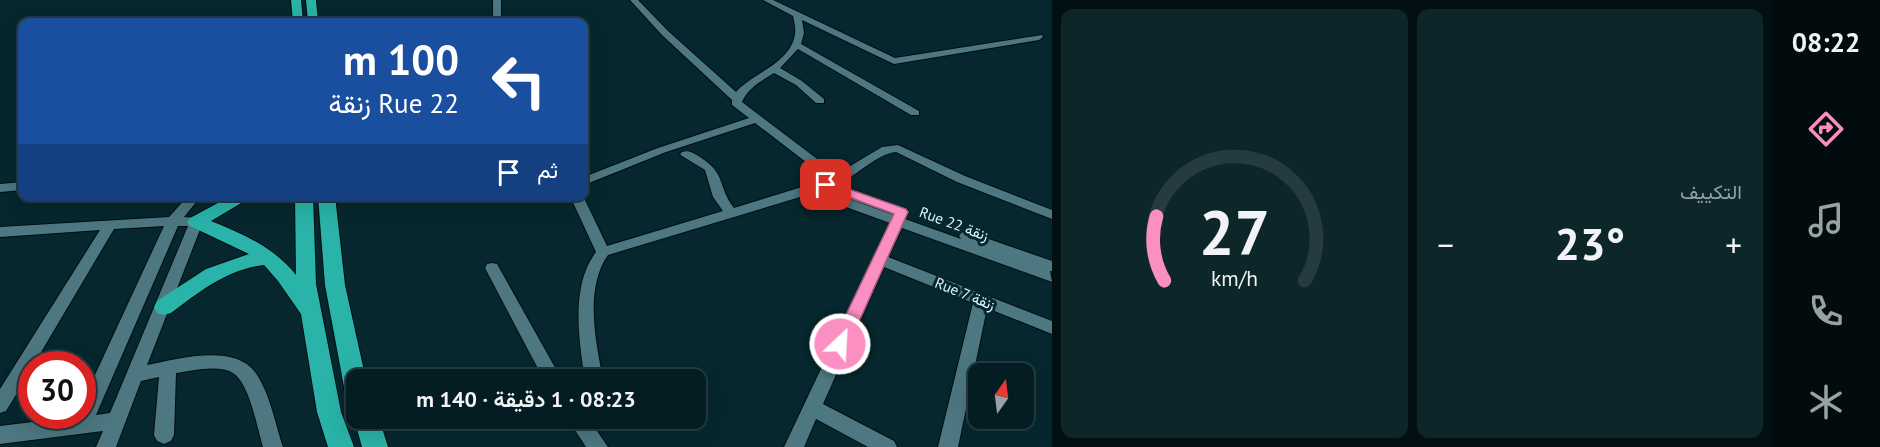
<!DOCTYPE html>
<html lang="ar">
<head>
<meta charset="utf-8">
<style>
  :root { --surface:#041d22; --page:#0d262a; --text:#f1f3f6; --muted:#97a2a5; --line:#253b40; --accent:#fc8fc1 }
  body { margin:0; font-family:"PT Sans",Vazirmatn,sans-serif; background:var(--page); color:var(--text); direction:rtl; height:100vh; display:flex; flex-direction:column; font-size:22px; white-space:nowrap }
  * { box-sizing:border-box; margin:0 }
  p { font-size:20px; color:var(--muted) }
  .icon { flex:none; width:33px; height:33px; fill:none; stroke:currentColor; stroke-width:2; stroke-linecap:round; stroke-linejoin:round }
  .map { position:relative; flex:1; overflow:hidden; direction:ltr }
  .panel { display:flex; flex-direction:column; gap:9px; padding:9px; background:#021013; width:720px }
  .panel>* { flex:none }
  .top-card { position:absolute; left:18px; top:18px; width:570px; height:183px; border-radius:12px; box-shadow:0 6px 24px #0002,0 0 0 2px var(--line); direction:rtl; background:#1a4fa0; color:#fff; overflow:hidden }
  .needle { width:39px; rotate:14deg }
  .fabs { position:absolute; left:968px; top:363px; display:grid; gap:12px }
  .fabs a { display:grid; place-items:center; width:66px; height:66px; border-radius:12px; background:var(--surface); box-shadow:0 6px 24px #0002,0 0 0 2px var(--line); font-size:30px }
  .speed { position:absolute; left:18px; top:351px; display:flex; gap:12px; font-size:30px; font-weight:700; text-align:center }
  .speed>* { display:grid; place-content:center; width:78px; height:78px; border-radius:50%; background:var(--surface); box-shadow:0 6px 24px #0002,0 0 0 2px var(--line); line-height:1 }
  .speed .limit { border:9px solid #d22; background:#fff; color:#111 }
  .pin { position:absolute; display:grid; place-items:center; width:51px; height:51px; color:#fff; margin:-26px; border-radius:12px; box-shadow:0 3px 9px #0006 }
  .me { position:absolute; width:66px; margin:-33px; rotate:25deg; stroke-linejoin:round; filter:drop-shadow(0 0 4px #0008) }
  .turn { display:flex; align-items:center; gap:21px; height:126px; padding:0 30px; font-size:27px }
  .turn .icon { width:78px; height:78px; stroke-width:2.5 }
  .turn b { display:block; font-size:42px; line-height:51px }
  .then { display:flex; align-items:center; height:57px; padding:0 30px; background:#0003; gap:12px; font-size:22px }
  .big { font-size:45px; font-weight:600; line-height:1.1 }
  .panel .tile { flex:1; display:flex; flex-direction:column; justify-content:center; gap:9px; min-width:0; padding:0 21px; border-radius:12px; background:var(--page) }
  .panel .dial { align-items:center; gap:0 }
  .dial svg { height:156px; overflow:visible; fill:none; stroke:var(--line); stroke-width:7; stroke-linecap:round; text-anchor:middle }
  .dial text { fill:var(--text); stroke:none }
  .heat { display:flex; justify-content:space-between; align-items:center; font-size:33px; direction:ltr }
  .panel .tiles { flex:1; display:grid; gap:9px; grid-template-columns:repeat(2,1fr) }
  .trip { position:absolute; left:346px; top:369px; width:360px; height:60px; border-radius:12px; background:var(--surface); box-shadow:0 6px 24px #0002,0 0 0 2px var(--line); font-weight:600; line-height:60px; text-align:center; direction:rtl }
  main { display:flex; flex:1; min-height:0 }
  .menu { display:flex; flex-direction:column; width:108px; justify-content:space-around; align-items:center; background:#020c0e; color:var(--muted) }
  .menu .icon { width:42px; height:42px }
  .menu .selected { color:var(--accent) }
  .menu b { font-size:27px; color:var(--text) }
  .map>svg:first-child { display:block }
</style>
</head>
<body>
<main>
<nav class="menu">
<b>08:22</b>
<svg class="icon selected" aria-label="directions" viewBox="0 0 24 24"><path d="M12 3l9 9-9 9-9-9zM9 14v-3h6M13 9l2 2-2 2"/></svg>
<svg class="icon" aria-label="music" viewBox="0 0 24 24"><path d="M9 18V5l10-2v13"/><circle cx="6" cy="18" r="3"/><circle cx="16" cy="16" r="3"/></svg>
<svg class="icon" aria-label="phone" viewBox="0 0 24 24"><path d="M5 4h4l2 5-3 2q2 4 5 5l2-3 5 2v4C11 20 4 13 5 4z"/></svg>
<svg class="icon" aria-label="climate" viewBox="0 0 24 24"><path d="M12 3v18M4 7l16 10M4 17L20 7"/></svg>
</nav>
<section class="panel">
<div class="tiles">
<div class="tile"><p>التكييف</p>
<div class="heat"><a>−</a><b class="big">23°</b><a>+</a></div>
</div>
<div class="tile dial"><svg viewBox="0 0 100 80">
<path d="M14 69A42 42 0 1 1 86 69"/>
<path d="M14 69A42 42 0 0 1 10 36" stroke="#fc8fc1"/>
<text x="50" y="56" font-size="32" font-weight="700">27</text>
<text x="50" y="72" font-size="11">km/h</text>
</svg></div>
</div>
</section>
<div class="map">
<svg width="1052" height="447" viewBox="0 0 1052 447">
  <rect width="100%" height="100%" fill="#06272e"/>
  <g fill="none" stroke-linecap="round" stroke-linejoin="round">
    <defs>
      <path id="street" d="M493 0H501V22H493Z
        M630 0H638L668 31 736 92C753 73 791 63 795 34 796 29 794 21 793 16L763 0H773L895 58 1042 35 1043 37 1039 40 894 64 802 20 804 33 801 44 919 111V115H911L798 49 780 68 802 81 824 99V103H816L796 85 774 73C761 81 748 88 742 102L837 174 882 147 898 145 965 176 1052 210V219L957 182 896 152C878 153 855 177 837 185L889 203 891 206 889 209H879L823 190 894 215 897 209H907L909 212 905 219 961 239 959 236 961 233 966 231 1052 261V271H1050L1052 282 902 228 888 257 1052 321V334L987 308 958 447H938L973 303 884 267 823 404 894 441 897 447H868L816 419 804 447H784L890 223 810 194 608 255C584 289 596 342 603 380H585C579 340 570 286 596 252L570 196H583L607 246 723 211 713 197 705 170 682 156 680 154 682 152C689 150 693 153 700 157 727 174 717 186 734 208L828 179 755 123 666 152 584 185V177L658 148 749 118 732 105V100L662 35Z
        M22 182V190L0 192V184Z
        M188 196H201L184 217 196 218 203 222 147 365C176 359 234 343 255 372 270 393 275 423 283 447H263C257 428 250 384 233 373 218 364 192 371 176 373L174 435 171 441 164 444 157 441 154 435 159 377 141 381 116 447H96L103 431 0 444V426L82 416V403L164 226 114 229 34 364H32V369L6 411 0 413V389L100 230 0 237V227L169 217ZM178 226H188L110 413 96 415Z
        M492 263 497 264 562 380H544L485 268 487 264Z
        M567 418H588L608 447H586Z"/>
      <path id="highway" d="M291 0H301L303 22H293Z
        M306 0H316L318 22H308Z
        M231 196H253L211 221C243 234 274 247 296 275L295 196H313L316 284 341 412 354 447H328L317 412 301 314 278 281 264 265C228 269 200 291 171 313L164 315 157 313 154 307 157 301 206 269 249 254 190 226 187 222 190 218Z
        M318 196H335L345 285 366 380H357V402L349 399 345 392 325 285Z
        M357 410V418H379L388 447H362L354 418Z"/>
    </defs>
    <use href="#street" stroke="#000f13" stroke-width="2"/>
    <use href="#highway" stroke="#000f13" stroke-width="2"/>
    <use href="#street" fill="#4d7781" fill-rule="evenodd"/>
    <use href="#highway" fill="#2ab3a8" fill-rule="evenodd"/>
  </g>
  <path fill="#fc8fc1" stroke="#a45d7d" stroke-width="1.5" d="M826 181 906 209 908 212 849 344 846 349 840 351 834 349 832 344 894 214 822 187 820 185 822 182Z"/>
  <g text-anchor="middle" stroke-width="6" stroke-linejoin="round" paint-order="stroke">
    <g font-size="15" fill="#dff5fb" stroke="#06272e">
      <text transform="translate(954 224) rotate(20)" y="5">Rue 22 زنقة</text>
      <text transform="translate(965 294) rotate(22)" y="5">Rue 7 زنقة</text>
    </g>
  </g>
</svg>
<div class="fabs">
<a><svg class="needle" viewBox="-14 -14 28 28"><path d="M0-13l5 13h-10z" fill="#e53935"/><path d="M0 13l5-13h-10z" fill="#97a2a5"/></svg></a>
</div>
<div class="speed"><div class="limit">30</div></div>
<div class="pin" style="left:826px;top:185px;background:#d93025"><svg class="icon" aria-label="arrive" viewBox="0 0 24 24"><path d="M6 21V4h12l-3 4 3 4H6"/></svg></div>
<svg class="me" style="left:840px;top:344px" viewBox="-20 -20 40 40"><circle r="17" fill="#fc8fc1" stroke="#fff" stroke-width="3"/><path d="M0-11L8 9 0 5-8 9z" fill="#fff"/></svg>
<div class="trip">08:23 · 1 دقيقة · 140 m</div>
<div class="top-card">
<div class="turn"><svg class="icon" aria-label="left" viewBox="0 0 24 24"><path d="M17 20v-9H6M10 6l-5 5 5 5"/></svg><div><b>100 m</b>Rue 22 زنقة</div></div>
<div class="then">ثم<svg class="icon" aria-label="arrive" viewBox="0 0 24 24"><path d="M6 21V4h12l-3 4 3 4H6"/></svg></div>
</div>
</div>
</main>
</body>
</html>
